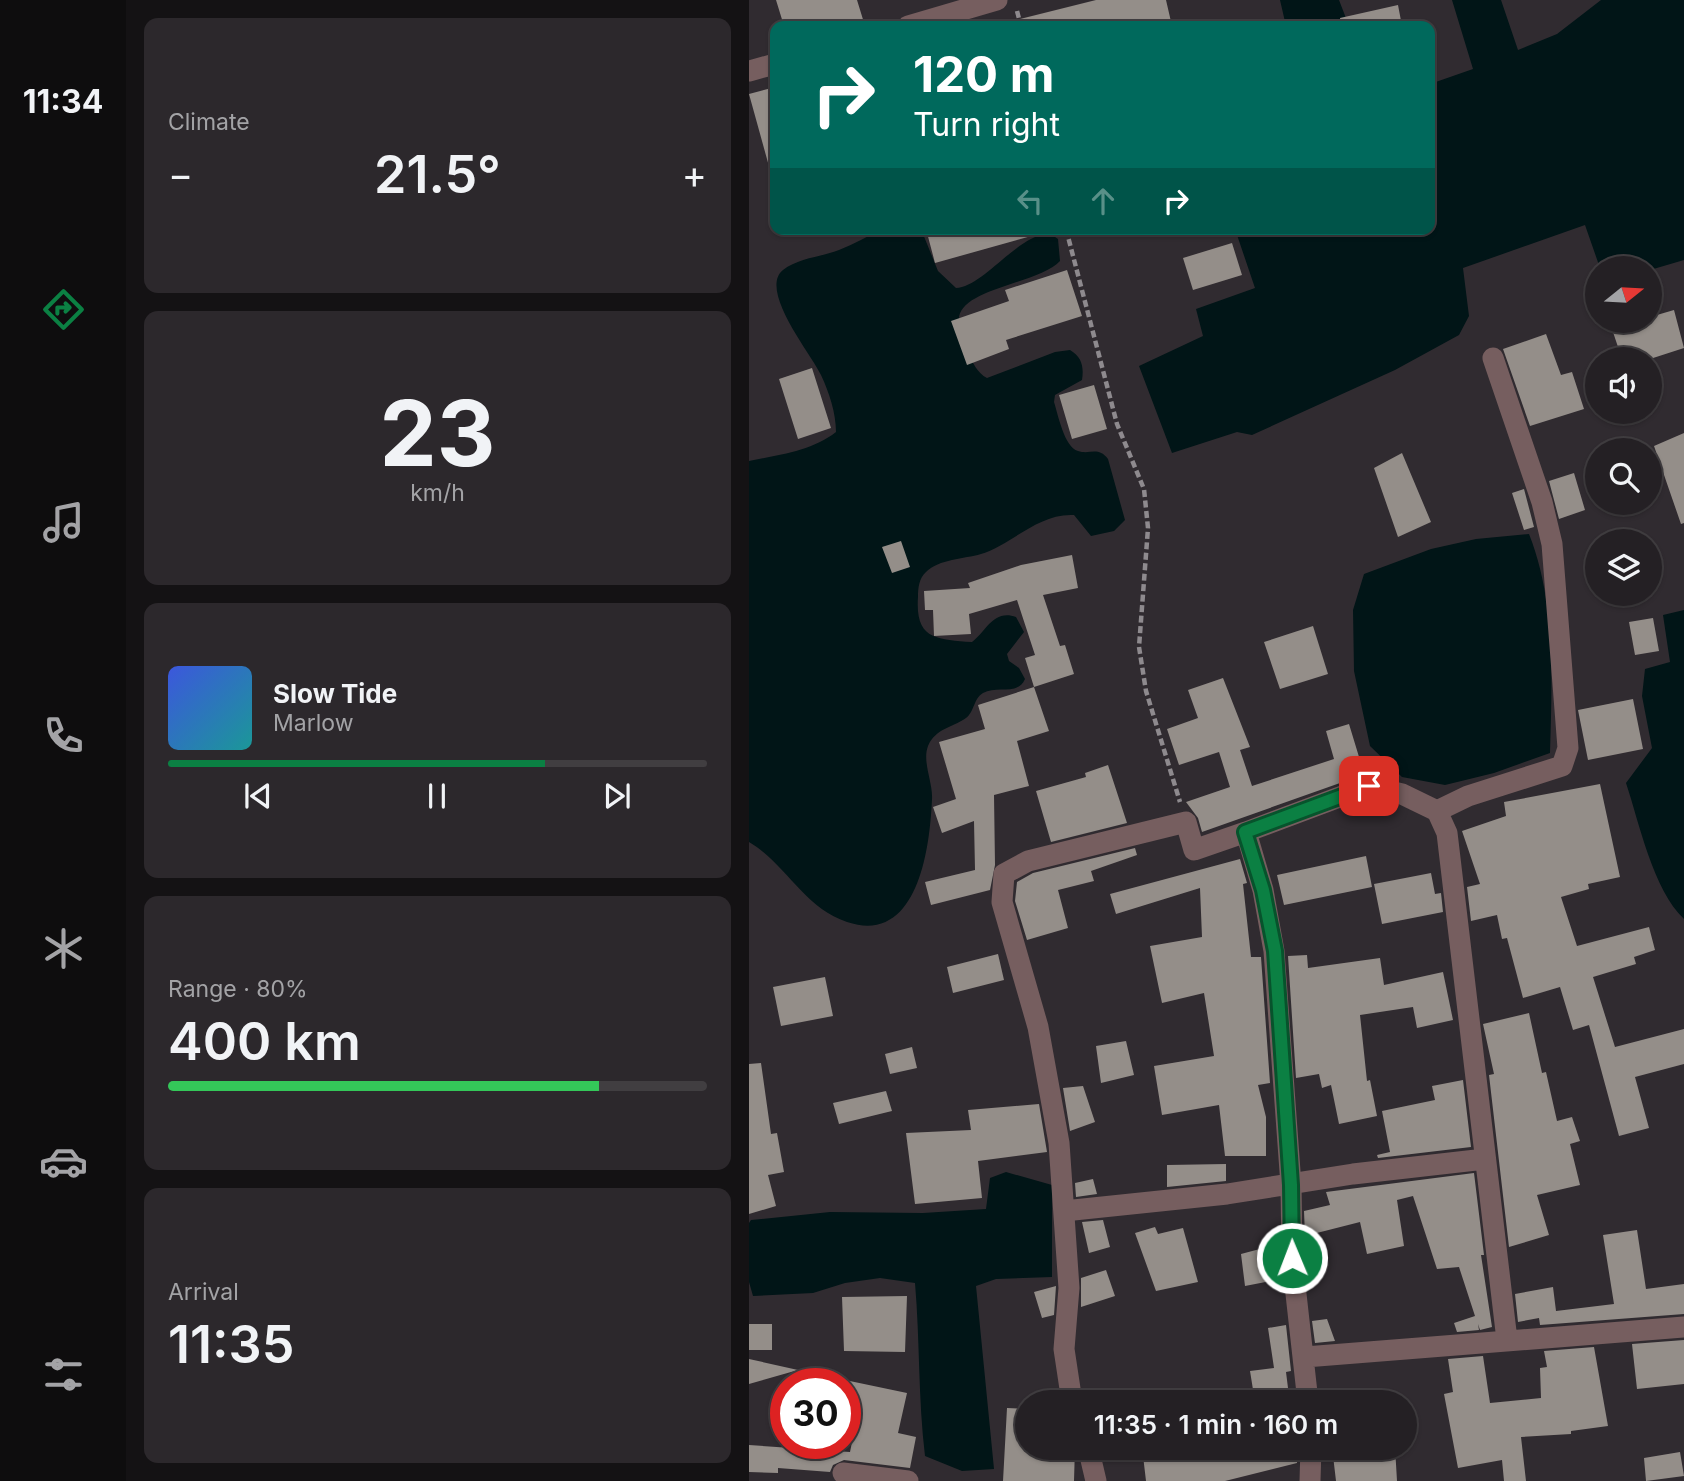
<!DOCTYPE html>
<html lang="en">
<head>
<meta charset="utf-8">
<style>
  :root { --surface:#242024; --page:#2c282c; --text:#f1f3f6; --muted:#a3a3a6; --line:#413e41; --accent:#0b8043 }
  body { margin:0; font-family:Inter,sans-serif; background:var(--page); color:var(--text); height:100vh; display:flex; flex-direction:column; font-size:26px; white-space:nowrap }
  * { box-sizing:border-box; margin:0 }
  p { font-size:23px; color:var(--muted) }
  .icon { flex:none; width:38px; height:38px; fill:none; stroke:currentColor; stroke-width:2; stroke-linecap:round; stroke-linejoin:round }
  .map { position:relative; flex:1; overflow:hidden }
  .sheet { display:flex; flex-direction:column; gap:18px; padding:18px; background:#141214; width:623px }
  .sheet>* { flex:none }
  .top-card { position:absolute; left:21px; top:21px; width:665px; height:214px; border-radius:14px; box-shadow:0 2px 5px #0004,0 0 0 2px var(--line); background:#00695c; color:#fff; overflow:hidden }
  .needle { width:46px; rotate:72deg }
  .fabs { position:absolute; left:836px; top:256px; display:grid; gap:14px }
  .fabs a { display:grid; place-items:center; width:77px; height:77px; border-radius:50%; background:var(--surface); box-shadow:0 2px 5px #0004,0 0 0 2px var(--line); font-size:35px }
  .speed { position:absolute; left:21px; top:1368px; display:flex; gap:14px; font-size:35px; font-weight:700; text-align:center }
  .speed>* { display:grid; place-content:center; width:91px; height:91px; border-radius:50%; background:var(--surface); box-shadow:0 2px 5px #0004,0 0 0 2px var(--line); line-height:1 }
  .speed .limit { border:10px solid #d22; background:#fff; color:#111 }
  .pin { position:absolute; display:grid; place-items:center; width:60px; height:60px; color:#fff; margin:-30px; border-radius:14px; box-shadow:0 4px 10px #0006 }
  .me { position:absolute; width:77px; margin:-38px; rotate:359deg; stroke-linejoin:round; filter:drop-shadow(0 0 5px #0008) }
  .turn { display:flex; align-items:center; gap:24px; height:147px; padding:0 28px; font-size:32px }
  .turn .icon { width:91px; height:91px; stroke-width:2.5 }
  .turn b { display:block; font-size:49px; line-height:60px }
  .lanes { display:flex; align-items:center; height:66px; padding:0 28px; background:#0003; justify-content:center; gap:35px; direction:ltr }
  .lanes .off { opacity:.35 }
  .big { font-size:52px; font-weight:600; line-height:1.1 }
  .sheet .card { flex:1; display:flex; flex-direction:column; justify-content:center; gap:10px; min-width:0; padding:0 24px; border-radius:14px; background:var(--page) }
  .sheet .dial { align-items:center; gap:0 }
  .dial b { font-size:91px; line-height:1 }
  .song { display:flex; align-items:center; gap:21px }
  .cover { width:84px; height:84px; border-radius:10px; background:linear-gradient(135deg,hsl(230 70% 55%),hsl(180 70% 35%)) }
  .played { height:7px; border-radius:4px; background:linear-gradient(90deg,var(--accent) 70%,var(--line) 70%) }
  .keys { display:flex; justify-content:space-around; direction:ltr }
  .heat { display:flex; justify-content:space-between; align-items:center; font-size:38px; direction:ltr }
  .charge { height:10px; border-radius:5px; background:linear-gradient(90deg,#34c759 80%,var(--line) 0) }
  .trip { position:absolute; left:266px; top:1390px; width:402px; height:70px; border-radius:35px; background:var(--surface); box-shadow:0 2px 5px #0004,0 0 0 2px var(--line); font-weight:600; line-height:70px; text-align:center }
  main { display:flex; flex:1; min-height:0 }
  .tab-bar { display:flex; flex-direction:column; width:126px; justify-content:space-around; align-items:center; background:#0e0d0e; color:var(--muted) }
  .tab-bar .icon { width:49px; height:49px }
  .tab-bar .active { color:var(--accent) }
  .tab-bar b { font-size:32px; color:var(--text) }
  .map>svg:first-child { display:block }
</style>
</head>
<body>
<main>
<nav class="tab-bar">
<b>11:34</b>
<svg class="icon active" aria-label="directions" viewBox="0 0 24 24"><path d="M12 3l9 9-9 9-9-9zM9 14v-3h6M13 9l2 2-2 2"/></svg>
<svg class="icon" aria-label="music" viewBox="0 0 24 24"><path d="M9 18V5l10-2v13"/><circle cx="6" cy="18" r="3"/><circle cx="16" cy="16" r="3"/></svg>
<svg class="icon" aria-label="phone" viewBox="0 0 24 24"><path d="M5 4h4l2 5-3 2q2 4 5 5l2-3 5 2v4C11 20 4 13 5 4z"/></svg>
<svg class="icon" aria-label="climate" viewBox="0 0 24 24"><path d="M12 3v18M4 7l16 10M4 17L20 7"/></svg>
<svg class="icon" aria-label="car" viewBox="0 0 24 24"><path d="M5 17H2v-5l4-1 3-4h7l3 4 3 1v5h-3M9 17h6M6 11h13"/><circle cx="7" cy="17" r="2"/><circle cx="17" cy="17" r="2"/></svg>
<svg class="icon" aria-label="filters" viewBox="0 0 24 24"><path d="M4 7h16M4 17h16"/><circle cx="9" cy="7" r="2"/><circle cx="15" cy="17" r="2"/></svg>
</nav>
<section class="sheet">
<div class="card"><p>Climate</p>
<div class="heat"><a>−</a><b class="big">21.5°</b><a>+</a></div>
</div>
<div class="card dial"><b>23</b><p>km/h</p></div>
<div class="card">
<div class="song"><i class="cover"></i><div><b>Slow Tide</b><p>Marlow</p></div></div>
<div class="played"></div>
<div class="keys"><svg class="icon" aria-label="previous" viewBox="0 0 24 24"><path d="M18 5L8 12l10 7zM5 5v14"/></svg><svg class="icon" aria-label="pause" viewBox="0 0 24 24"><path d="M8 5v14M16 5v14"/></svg><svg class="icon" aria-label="next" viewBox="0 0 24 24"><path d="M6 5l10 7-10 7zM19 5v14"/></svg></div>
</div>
<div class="card"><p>Range · 80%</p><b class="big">400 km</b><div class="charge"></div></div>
<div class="card"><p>Arrival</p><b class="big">11:35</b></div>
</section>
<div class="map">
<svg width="935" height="1481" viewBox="0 0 935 1481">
  <rect width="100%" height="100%" fill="#302b30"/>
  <path fill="#011517" d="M531 0H590L600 26H537Z
    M703 0H752L769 50 808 34 852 0H935V260L901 270V268H851L836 225 714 268 720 316 710 335 646 370 503 435 488 432 423 453 390 366 454 336 447 309 506 288 486 229H681V84L724 69Z
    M133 229H172L189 271 207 288C238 287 281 217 309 239L311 261C291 283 215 288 210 317 216 336 219 368 238 378L306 352 321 350C333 357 335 367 333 380L306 395 305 402C309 414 315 447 329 451 341 455 349 446 359 459L376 520 365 531 342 536 325 515C289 513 264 544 232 554 215 559 190 559 177 572 170 578 169 588 169 597 166 640 188 639 223 642 237 632 244 609 267 617L275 632 258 654 260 661 270 668 276 679C269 696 248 685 234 693 224 699 226 711 217 718 203 728 187 728 179 746 173 762 184 782 183 799 181 845 170 946 98 922 55 908 37 864 0 842V461C29 455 63 451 87 432 87 413 80 392 72 375 63 355 9 290 34 270 49 258 72 257 90 250 105 244 119 236 133 229Z
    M780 534C807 602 803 681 801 753L745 773 696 785 653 777 621 746 605 671 604 610 615 574 682 549 727 539Z
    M935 610V919C904 890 890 822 877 783L903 748 893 696 896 669 921 662 914 615Z
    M257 1172 303 1185V1277L247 1279 227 1286 245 1469 213 1471 176 1456C169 1399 171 1341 166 1283L131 1278 96 1283 64 1293 4 1296 0 1282V1223L2 1220 81 1212 174 1213 237 1209 241 1178Z"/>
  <path fill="#948e89" d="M27 0H108L116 26H35Z
    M347 0H417L423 26H272L271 19Z
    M649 5 653 26H592L591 18Z
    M26 87V169L21 170 0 94Z
    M177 229H285L286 235 186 263Z
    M483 243 493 275 444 290 434 258Z
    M318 270 333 316 257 340 260 349 218 365 202 321 260 301 256 290Z
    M925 310 935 348 901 359H873L863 329 901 320V317Z
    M797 334 812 375 823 372 835 409 781 426 754 349Z
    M63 368 82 428 49 439 30 379Z
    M345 385 358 429 323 439 310 395Z
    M935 433V523L932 524 905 446Z
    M653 453 682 522 649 537 625 468Z
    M825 473 836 510 810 519 800 481Z
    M775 489 785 527 775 530 763 493Z
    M152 541 161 567 143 573 133 547Z
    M323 555 329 588 294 595 311 646 316 645 325 674 285 687 276 658 286 655 268 600 220 614 222 634 185 636 184 610H176L175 591 221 588 219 583 272 565Z
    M904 618 910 651 886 655 880 622Z
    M564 626 579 674 531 689 515 642Z
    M474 678 501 747 491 750 503 786 585 759 577 731 600 724 614 770 590 778 591 783 453 832 449 818 437 802 481 787 470 752 430 765 418 729 449 718 439 690Z
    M285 687 300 731 268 741 280 786 245 795 246 865 241 890 182 905 176 882 226 870 225 821 193 833 184 807 207 799 190 742 236 729 229 705Z
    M884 699 894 749 839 760 829 710Z
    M359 765 378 823 302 842 287 791 337 777 336 773Z
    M851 784 871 877 839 884 840 889 812 897 828 946 900 927 906 950 885 957 887 964 844 977 866 1047 935 1029V1064L886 1077 900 1128 870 1136 840 1025 824 1030 811 987 774 998 758 938 753 939 748 915 722 921 718 887 731 884 713 831 757 816 755 802Z
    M386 848 388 855 342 871 345 881 309 890 319 928 278 940 266 901 268 882 284 873Z
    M617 856 623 887 535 905 528 875Z
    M491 859 498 883 494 884 502 957H512L521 1083 509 1085 517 1117V1156H476L470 1105 413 1115 405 1066 465 1056 455 993 413 1003 401 946 453 937 451 888 367 914 361 894Z
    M682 873 686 894 692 893 694 912 633 924 625 884Z
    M249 954 255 980 204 993 198 967Z
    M558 955 559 968 631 958 635 985 694 972 704 1020 668 1028 664 1007 611 1015 618 1081 621 1080 628 1116 590 1124 582 1085 573 1088 570 1074 547 1078 539 956Z
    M76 977 84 1016 32 1026 24 987Z
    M780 1013 793 1073 797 1072 808 1121 823 1117 831 1141 821 1144 831 1185 788 1195 800 1235 760 1247 740 1075 745 1074 734 1024Z
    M377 1041 385 1075 352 1083 347 1046Z
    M163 1047 168 1068 141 1074 136 1054Z
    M12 1063 22 1134 28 1133 35 1172 19 1175 27 1206 0 1214V1064Z
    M714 1080 722 1147 629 1158 628 1155 641 1152 633 1111 686 1100 683 1086Z
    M334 1086 346 1122 321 1131 314 1088Z
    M137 1091 143 1111 90 1124 84 1103Z
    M290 1104 298 1152 229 1161 233 1198 166 1204 157 1133 222 1130 219 1110Z
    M477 1164V1181L418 1187V1165Z
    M725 1173 735 1255H732L743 1327 731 1330 729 1324 730 1330 708 1332 705 1323 726 1316 710 1267 688 1269 664 1196 648 1200 655 1246 618 1254 611 1222 556 1236 555 1211 581 1205 577 1192Z
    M344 1179 348 1194 327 1197 326 1183Z
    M354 1220 361 1247 340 1253 333 1222Z
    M406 1227 409 1234 434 1228 449 1282 407 1291 386 1233Z
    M888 1230 897 1289 935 1284V1314L791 1325 790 1318 769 1322 766 1294 804 1287 807 1311 865 1304 854 1235Z
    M530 1244 532 1279 496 1286 492 1254Z
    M357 1270 366 1296 332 1307V1278Z
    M307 1286 305 1315 293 1318 285 1292Z
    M158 1296 156 1352 95 1351 93 1297Z
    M578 1319 586 1341 566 1343 563 1321Z
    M0 1324H23V1350H0Z
    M537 1325 542 1371 537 1372 540 1396 506 1402 501 1371 525 1368 519 1328Z
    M935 1340V1384L888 1389 883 1344Z
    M845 1347 859 1426 822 1431V1434L772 1437 777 1481H755L753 1460 709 1468 695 1394 704 1392 699 1359 734 1356 741 1403 792 1398 791 1368 798 1367 795 1351Z
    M0 1359 49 1370 0 1384Z
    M96 1380 158 1393 149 1433 167 1437 161 1468 95 1460 84 1465 81 1472 29 1468V1473L0 1472V1445L101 1452 111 1402 96 1399Z
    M258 1408 278 1409V1447H326L325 1481H254Z
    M393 1447H549L548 1463 476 1481H397Z
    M583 1447H646L648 1481H587Z
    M931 1452 935 1476 897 1481 895 1458Z"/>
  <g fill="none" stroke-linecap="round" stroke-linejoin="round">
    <path stroke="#8e8a8e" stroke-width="4.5" stroke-dasharray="7 3.5" stroke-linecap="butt" d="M268 11 272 26
      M317 229 368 424 395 489 399 528 390 647 397 691 431 802"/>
    <path stroke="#765e5f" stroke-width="21" d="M159 26 248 0
      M0 71 26 64
      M688 811 719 796 813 766 819 748 803 544 793 502 744 358
      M497 832 620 786 653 794 688 811 698 833 758 1340
      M315 1211 478 1194 604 1174 736 1159
      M556 1357 935 1327
      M323 1402 315 1349 320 1288 310 1143 289 1027 253 902 255 874 279 861 437 822 445 850 497 832 514 890 525 951 542 1185 543 1258 559 1402
      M339 1447 347 1481
      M94 1473 159 1481
      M561 1481 562 1447"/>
  </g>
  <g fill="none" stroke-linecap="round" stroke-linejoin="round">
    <defs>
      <path id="route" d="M543 1258 542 1185 526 951 514 890 496 832 620 786"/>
    </defs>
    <use href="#route" stroke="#07532c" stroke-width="18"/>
    <use href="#route" stroke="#0b8043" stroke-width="12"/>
  </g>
</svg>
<div class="fabs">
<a><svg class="needle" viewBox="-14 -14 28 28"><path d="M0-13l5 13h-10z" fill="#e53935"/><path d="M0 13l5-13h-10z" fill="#a3a3a6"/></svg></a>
<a><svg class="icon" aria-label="sound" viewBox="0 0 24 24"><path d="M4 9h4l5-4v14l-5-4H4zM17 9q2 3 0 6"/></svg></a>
<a><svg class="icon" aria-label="search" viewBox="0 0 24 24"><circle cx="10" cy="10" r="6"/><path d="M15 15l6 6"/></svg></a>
<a><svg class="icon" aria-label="layers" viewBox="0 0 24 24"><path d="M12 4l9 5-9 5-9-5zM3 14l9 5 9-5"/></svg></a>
</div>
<div class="speed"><div class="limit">30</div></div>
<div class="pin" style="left:620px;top:786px;background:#d93025"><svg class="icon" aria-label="arrive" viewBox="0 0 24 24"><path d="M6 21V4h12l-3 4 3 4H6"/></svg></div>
<svg class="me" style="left:543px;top:1258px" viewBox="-20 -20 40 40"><circle r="17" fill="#0b8043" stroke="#fff" stroke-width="3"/><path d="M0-11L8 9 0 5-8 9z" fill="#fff"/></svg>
<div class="trip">11:35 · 1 min · 160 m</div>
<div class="top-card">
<div class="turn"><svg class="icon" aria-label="right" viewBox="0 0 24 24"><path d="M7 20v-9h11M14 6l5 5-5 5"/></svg><div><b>120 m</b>Turn right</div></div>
<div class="lanes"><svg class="icon off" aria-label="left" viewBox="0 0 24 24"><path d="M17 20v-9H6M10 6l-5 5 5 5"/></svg><svg class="icon off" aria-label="ahead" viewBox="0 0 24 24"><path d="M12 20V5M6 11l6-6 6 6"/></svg><svg class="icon" aria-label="right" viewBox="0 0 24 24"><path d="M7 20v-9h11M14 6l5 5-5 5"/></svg></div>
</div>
</div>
</main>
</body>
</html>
